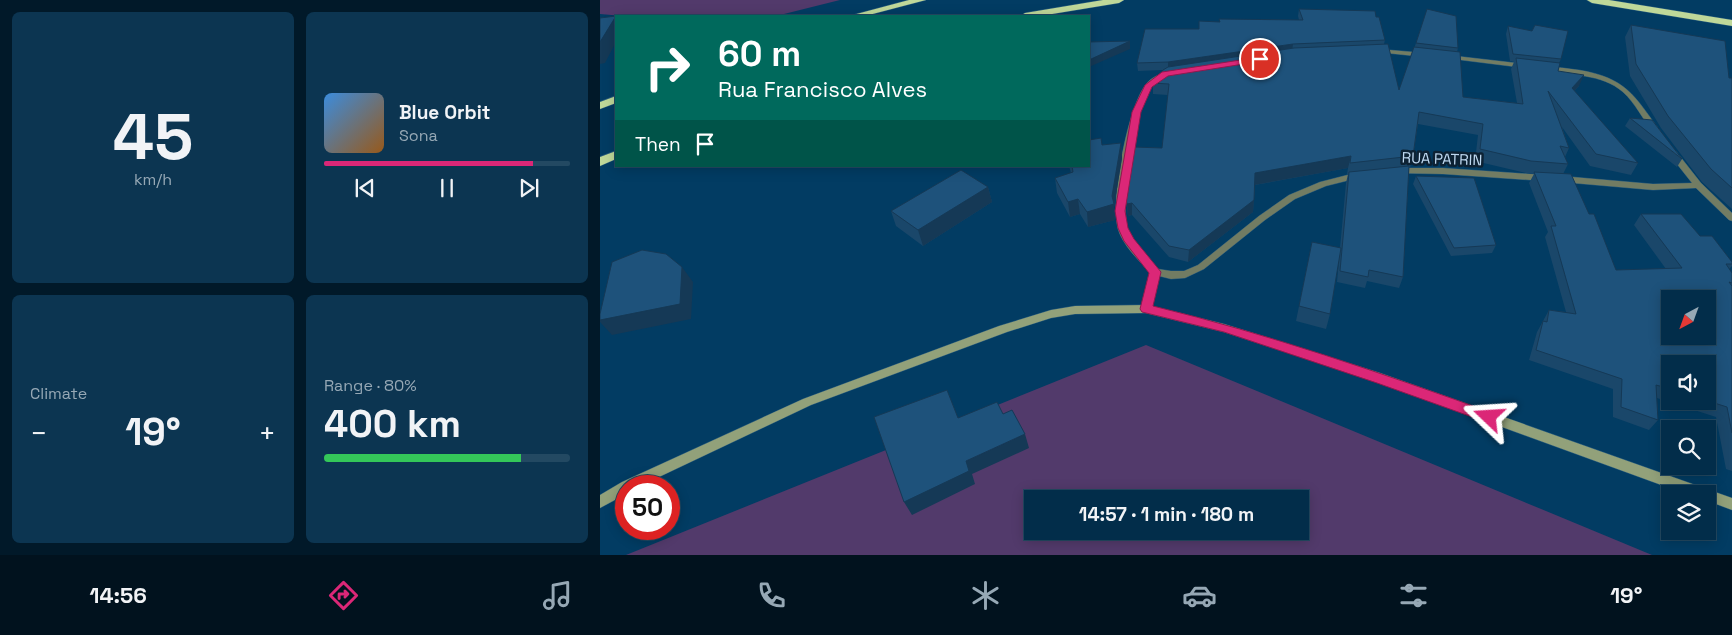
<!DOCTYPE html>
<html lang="en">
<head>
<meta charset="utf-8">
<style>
  :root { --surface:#022d4a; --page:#0c3551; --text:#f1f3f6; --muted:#96a8b5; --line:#234962; --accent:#db2777 }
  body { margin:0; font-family:"Space Grotesk",sans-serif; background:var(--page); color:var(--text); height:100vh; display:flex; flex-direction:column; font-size:19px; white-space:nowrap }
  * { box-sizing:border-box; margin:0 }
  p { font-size:16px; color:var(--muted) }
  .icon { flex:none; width:28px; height:28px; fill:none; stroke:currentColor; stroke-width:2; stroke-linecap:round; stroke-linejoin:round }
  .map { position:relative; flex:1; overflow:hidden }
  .drawer { display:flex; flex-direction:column; gap:12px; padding:12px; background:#011929; width:600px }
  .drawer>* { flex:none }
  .hud { position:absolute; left:15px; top:15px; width:475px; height:152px; border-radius:0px; box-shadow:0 2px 12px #0003,0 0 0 1px var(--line); background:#00695c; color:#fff; overflow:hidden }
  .needle { width:32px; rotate:221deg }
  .fabs { position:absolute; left:1061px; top:290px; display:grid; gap:10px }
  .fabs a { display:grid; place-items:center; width:55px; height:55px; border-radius:0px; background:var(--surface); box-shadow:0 2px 12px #0003,0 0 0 1px var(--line); font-size:25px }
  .speed { position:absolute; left:15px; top:475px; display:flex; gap:10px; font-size:25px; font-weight:700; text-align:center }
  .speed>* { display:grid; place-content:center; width:65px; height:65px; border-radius:50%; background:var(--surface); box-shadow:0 2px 12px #0003,0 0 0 1px var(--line); line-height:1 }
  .speed .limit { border:8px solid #d22; background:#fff; color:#111 }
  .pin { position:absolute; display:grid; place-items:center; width:42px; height:42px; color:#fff; margin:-21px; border:2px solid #fff; border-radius:50%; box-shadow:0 1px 5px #0007 }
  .me { position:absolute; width:55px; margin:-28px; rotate:290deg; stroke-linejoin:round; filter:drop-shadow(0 0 4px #0008) }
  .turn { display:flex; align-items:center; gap:18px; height:105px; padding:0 20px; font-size:22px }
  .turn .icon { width:65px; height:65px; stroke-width:2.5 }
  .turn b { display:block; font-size:35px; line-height:42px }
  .then { display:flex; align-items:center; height:48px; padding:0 20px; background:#0003; gap:10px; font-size:19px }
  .big { font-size:38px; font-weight:700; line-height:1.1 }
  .drawer .widget { flex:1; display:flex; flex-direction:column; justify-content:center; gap:8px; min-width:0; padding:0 18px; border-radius:8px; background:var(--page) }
  .drawer .dial { align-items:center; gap:0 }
  .dial b { font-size:65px; line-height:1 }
  .song { display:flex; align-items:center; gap:15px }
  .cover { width:60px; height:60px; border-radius:8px; background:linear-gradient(135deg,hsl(210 70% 55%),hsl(30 70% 35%)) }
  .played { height:5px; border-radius:2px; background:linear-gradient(90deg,var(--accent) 85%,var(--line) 85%) }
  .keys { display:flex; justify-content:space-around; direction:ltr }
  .heat { display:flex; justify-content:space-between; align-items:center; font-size:28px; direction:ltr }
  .charge { height:8px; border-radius:4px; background:linear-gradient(90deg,#34c759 80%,var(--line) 0) }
  .drawer .tiles { flex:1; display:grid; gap:12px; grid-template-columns:repeat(2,1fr) }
  .trip { position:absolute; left:424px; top:490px; width:285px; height:50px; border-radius:0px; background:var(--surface); box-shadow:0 2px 12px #0003,0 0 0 1px var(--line); font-weight:700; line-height:50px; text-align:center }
  .dock { display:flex; height:80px; justify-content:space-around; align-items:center; background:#01121e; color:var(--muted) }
  .dock .icon { width:35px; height:35px }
  .dock .selected { color:var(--accent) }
  .dock b { font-size:22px; color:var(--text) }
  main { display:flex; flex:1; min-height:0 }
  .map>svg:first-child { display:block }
</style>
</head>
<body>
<main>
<section class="drawer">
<div class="tiles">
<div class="widget dial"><b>45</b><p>km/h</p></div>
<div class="widget">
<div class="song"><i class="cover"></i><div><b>Blue Orbit</b><p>Sona</p></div></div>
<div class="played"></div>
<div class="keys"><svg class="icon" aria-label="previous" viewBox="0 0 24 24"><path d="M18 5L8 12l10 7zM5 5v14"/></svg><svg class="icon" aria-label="pause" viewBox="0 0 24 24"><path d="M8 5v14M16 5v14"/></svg><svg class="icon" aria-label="next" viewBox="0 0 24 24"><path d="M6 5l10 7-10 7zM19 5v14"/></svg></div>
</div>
<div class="widget"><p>Climate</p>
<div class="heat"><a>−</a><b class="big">19°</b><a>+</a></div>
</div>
<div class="widget"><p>Range · 80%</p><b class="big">400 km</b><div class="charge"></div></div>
</div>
</section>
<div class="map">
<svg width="1132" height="555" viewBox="0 0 1132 555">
  <rect width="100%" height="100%" fill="#023c63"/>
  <path fill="#523a6b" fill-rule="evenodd" d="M0 0H240L176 16H23L0 14Z
    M546 345 1052 555H26ZM432 499H700V531H432Z"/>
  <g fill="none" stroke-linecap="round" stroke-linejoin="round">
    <defs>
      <path id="minor" d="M778 49 825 53 828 55 825 57 776 52V50Z
        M847 55 925 64 929 66 925 68 845 58V56Z
        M944 67C955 66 968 69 979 70 1026 78 1034 95 1060 131L1056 133H1053C1043 119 1035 103 1023 92 1001 73 971 76 944 71Z
        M567 72 571 74 570 76C564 78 557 80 553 85 535 105 519 204 528 230 533 245 548 257 558 269L571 271H584L598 265 659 216 689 195 720 182 759 172 763 175 762 177 726 186 695 199 665 220 604 269 585 278 571 279 559 276 551 309 550 312H542L541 309 550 273C539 260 523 246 518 229 510 201 528 104 547 83 552 77 560 74 567 72Z
        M1069 150H1075L1101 183 1132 213V221L1129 220 1096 188 1053 190 961 182 957 179 961 176 1053 184 1092 183 1069 154Z
        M796 168H843L944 175 948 178 944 181 843 174 793 173 792 171Z"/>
      <path id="secondary" d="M546 305 624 324 780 373 1132 498V510L1108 501V494H1086L778 382 624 332 546 313 475 314 451 318 407 332 211 405 40 486H26V494L0 508V495L22 482 203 399 399 326 451 310 475 306Z"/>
      <path id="motorway" d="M309 0H326L265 16H249Z
        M503 0H524L519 3 440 16H420L425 13Z
        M987 0H1009L1132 20V26L992 3Z
        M16 96V103L0 109V102Z
        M16 151V159L0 166V157Z"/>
    </defs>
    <use href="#minor" stroke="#24587c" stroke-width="1"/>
    <use href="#secondary" stroke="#24587c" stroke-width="1"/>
    <use href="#motorway" stroke="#24587c" stroke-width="1"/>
    <use href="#minor" fill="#727c63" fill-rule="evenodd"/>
    <use href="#secondary" fill="#92a17a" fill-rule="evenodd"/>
    <use href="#motorway" fill="#bfd899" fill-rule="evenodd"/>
  </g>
  <path fill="#1a476a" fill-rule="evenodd" d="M699 9 785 40 784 44 799 90 816 43 858 48 857 52 863 97 917 103 911 69 914 62 910 61 906 34 908 26 961 59 959 63 958 71 979 86 974 91 1038 163 1031 175 990 166 962 127 969 148 965 157 968 164 963 174 989 214 1016 270 1066 269 1034 225 1041 214 1100 236 1132 262V266L1129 269 1132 273V471L1126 469 1116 417 1057 398 1058 420 1049 430 1013 417V389L929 360 937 332 949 310 966 312 945 237 948 232 929 183 934 174 926 173 875 161 878 135 818 124 813 156 810 168H809L803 277 799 288 767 281 765 288 737 282 739 259 730 314 726 329 696 321 712 242 740 248 746 183 748 174H747L748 168 655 185 653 212 588 262 569 257 532 215 528 216 526 199 562 148 568 95 553 94V83L563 70 538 71 537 63 599 29 699 20 698 16ZM1070 364H1108V401H1070Z
    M1031 25 1129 78H1132V209L1102 182 1061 128 1030 76 1025 37Z
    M1030 118 1082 159 1077 167 1025 126Z
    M521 143 522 158 514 207 515 220 488 227 480 214 470 217 457 193 455 178 471 173 469 166H489L502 145Z
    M816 176 896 245 892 253 851 256 813 184Z
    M388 187 392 202 323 246 296 226 291 211Z"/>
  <path fill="#153956" d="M16 16V42L5 63 0 64V42Z
    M530 41V49L489 67V60Z
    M693 44 692 51 568 70V62Z
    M984 75 979 86 966 99 972 88Z
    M521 143 522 158 514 207 515 220 488 227 487 212 512 196Z
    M751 156 748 168 654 185 655 173Z
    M388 187 392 202 323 246 318 230Z
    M478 199 480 214 470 217 468 202Z
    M654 200 653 212 588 262 589 250Z
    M532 203V215L528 216 527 204Z
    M82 267 93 282 91 319 12 335 0 322V320Z
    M425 434 429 448 372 474 375 484 312 515 304 502 366 461Z"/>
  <path fill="#1e527b" stroke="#153956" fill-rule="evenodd" d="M699 9 775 11 776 17H779L785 40 693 44 568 62 537 63 545 29H599V21L620 22 619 19 703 20Z
    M827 9 856 16 858 48 816 43Z
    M16 16 0 42V18Z
    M935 25 968 31 961 59 913 54 908 26 932 31Z
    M1031 25 1125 41 1129 78H1132V188L1111 169 1068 116 1036 64Z
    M530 41 489 60V42Z
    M788 44 799 90 814 47 860 52 863 97 923 104 916 58 960 63 958 71 984 75 972 88 1038 163 996 154 948 91 969 148 960 146 968 164 931 161 880 149 883 124 819 112 813 156 750 163 751 156 655 173 654 200 589 250 569 246 532 203 527 204 526 199 534 147 562 148 569 84 553 83 563 70 568 67 694 48Z
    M1030 118 1052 120 1082 159Z
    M501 138 502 145 521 143 512 196 514 204 487 212 478 199 468 202 455 178 473 172 472 166H489V140Z
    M809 166 803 277 769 270 768 277 740 271 749 172Z
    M361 170 388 187 318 230 291 211Z
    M934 172 971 174 989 214H994L1016 270 1082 268 1041 214H1081L1100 236H1112L1132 262V264H1126L1132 273V283L1129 282 1132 286V433L1127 407 1108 401V364H1070V389L1056 385 1058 420 1021 407 1022 379 936 350 943 321 947 322 949 310 976 314 951 226H956ZM1070 299H1108V336H1070Z
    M816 176 874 178 896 245 854 248Z
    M712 242 741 248 730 314 699 306Z
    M42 250 66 254 82 267 80 304 0 320V314L12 262Z
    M347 390 358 418 397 402 403 414 412 410 425 434 366 461 369 471 304 502 274 417Z"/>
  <path fill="#db2777" stroke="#8e194d" d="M660 57 664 59 663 61 568 76 552 87 541 112 525 211 528 228 534 239 561 272 553 306C669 334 781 373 893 413L895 417 893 421 889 423 777 383 624 332 542 312 540 309 549 273 524 241 518 228 515 211 532 112 545 85 562 72Z"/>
  <g text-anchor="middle" stroke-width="5" stroke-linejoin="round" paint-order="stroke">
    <g font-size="15" fill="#bed8f0" stroke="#0d2234">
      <text transform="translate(842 159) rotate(2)" y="5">RUA PATRIN</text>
    </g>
  </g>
</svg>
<div class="fabs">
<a><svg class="needle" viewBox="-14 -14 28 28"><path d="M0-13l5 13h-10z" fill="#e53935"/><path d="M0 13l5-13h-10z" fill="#96a8b5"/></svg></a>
<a><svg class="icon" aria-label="sound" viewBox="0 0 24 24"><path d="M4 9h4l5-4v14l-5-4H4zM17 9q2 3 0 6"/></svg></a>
<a><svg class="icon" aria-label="search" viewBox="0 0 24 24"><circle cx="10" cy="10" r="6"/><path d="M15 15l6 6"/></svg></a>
<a><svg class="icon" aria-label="layers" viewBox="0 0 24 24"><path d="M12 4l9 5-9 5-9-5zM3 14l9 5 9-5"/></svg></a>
</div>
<div class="speed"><div class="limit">50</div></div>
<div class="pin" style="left:660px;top:59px;background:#d93025"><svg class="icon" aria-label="arrive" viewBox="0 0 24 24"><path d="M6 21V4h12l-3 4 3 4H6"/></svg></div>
<svg class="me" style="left:889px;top:417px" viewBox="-20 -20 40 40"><path d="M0-17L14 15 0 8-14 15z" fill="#db2777" stroke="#fff" stroke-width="4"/></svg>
<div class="trip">14:57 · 1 min · 180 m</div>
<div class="hud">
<div class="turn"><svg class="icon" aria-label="right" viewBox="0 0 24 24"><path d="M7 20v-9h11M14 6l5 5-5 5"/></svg><div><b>60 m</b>Rua Francisco Alves</div></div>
<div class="then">Then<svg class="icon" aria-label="arrive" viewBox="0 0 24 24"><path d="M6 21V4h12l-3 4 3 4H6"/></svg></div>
</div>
</div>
</main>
<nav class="dock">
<b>14:56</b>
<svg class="icon selected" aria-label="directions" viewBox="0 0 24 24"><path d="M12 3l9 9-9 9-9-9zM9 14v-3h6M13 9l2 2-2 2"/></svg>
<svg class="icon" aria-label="music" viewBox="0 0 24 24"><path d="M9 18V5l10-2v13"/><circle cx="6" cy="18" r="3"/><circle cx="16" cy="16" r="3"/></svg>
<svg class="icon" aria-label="phone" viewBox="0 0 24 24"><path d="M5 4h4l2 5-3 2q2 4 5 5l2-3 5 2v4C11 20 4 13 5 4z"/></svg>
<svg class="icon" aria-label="climate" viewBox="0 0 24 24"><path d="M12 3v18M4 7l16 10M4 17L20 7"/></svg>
<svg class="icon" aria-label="car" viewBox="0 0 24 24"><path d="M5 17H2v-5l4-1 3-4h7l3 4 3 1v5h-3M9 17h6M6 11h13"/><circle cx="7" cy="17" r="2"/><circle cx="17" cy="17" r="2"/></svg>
<svg class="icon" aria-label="filters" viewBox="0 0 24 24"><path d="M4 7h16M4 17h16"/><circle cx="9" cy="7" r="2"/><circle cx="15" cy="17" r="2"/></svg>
<b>19°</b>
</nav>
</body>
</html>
